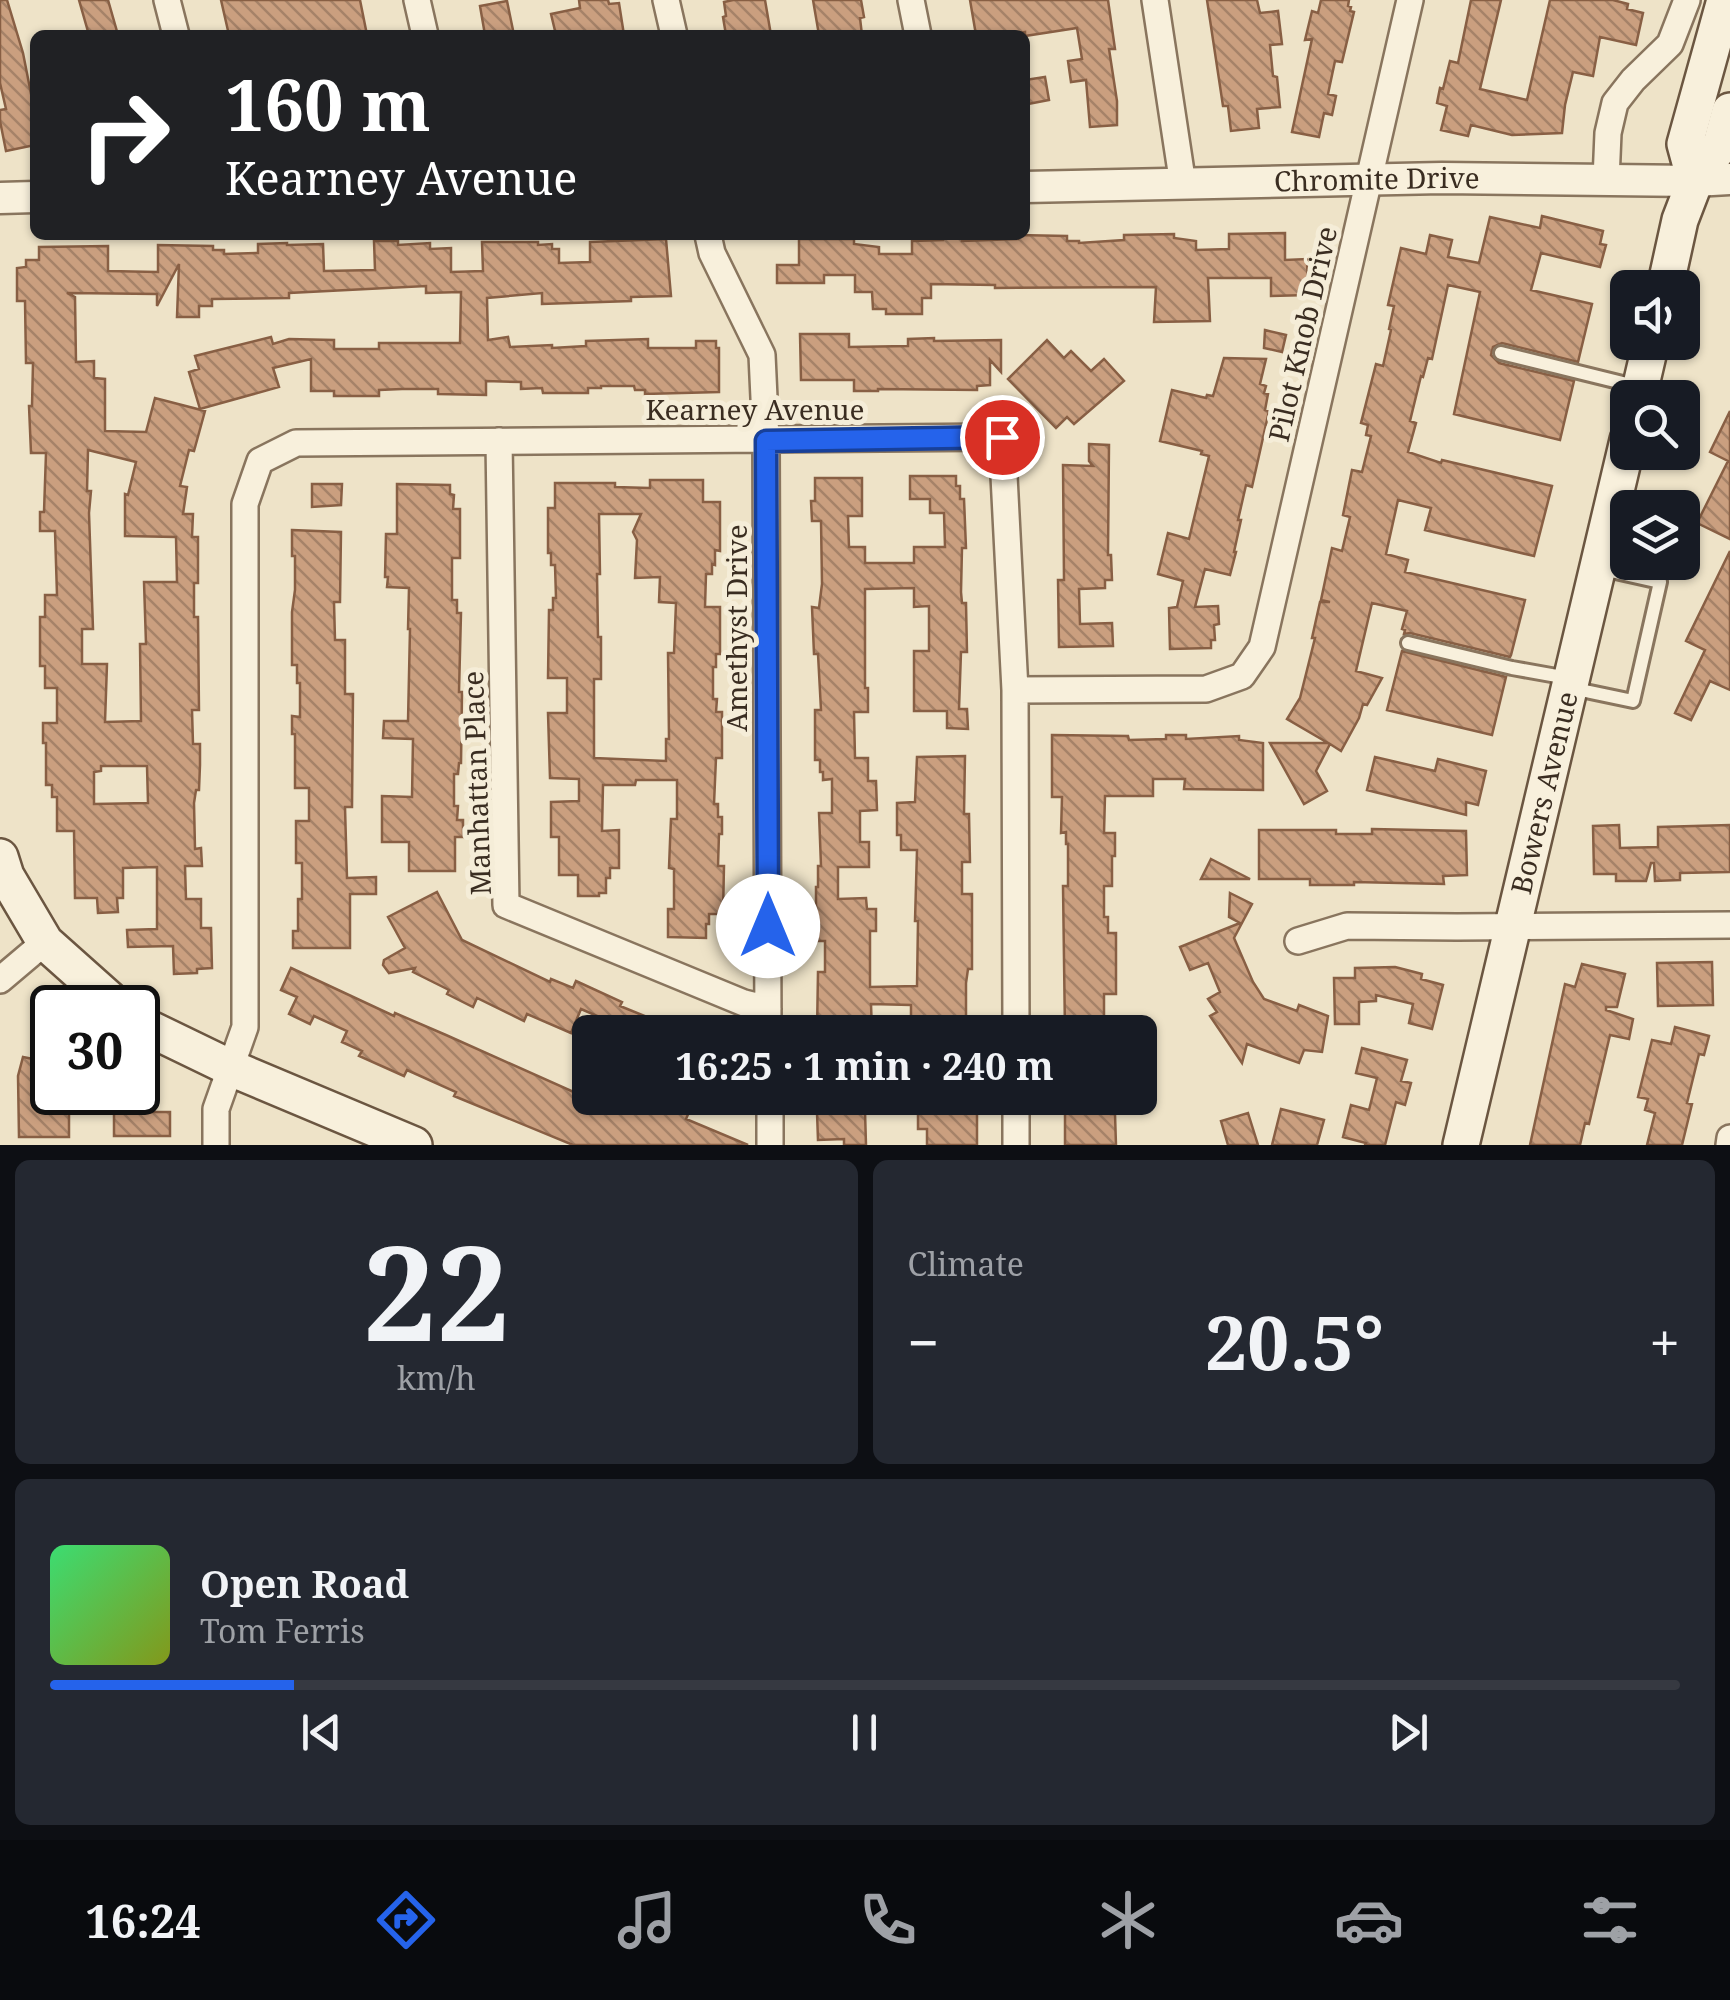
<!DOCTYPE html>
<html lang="en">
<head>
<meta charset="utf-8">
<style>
  :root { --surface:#171b24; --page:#242831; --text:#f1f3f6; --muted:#9ea1a6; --line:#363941; --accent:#2563eb }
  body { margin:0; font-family:"Noto Serif",serif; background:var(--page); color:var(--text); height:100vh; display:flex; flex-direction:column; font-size:38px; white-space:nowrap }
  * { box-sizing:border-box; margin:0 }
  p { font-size:32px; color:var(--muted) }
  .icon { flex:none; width:55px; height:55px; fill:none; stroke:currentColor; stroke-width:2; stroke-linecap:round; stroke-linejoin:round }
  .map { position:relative; height:1145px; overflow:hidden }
  .sheet { display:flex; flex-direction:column; gap:15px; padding:15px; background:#0d0f14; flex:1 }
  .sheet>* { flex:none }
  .guide { position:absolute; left:30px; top:30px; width:1000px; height:210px; border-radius:15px; box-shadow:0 2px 8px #0004; background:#202124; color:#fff; overflow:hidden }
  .tools { position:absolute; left:1610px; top:270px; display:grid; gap:20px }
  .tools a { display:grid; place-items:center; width:90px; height:90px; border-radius:15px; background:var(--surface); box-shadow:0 2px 8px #0004; font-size:50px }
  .speed { position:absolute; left:30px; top:985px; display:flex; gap:20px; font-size:50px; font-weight:700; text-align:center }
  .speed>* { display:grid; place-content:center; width:130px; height:130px; border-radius:50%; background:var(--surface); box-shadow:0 2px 8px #0004; line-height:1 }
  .speed .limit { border:5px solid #111; border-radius:15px; background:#fff; color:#111 }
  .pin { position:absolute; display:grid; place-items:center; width:85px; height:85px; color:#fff; margin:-42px; border:5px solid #fff; border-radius:50%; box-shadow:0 2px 10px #0007 }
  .me { position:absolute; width:110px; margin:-55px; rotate:0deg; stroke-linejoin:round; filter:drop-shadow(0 0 8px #0008) }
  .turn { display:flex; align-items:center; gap:35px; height:210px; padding:0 30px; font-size:45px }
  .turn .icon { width:130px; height:130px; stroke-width:2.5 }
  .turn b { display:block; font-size:70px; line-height:85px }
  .big { font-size:75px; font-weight:700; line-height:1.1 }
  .sheet .widget { flex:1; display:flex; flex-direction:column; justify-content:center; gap:15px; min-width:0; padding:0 35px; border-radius:15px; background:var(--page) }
  .sheet .dial { align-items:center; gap:0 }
  .dial b { font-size:130px; line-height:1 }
  .song { display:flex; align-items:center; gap:30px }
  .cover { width:120px; height:120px; border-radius:15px; background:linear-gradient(135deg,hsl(140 70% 55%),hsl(70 70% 35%)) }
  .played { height:10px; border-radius:5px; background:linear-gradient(90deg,var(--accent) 15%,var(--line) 15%) }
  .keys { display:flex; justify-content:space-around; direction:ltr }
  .heat { display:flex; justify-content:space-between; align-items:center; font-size:55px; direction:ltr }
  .sheet .tiles { flex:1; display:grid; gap:15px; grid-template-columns:1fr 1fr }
  .widget:last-child { grid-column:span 2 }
  .trip { position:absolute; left:572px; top:1015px; width:585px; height:100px; border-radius:15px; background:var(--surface); box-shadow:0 2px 8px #0004; font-weight:700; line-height:100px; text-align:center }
  .dock { display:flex; height:160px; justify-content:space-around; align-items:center; background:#090b0e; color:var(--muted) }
  .dock .icon { width:70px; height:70px }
  .dock .current { color:var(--accent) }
  .dock b { font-size:45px; color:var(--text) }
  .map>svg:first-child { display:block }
</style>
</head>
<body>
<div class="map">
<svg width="1730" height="1145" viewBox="0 0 1730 1145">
  <defs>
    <pattern id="building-back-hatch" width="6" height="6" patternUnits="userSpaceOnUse" patternTransform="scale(2.5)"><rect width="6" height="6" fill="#ca9f7f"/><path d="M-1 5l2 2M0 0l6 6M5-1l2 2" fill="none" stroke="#a58268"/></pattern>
  </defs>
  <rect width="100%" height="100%" fill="#eee3c8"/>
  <path fill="url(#building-back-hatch)" stroke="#885f44" stroke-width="2.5" fill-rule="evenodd" d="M0 0H7L23 53 35 114V145L6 151 0 121V110L6 109 0 83Z
    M79 0H108L118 35H89Z
    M221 0H360L367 35H229Z
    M579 0H608L609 4 619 3 624 35H556L551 14 580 8Z
    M733 0H765L771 35H726L723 17 726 16 724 2Z
    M813 0H861L864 17 860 18 862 35H819Z
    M970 0H1108L1115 49H1109L1117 101V125L1090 127 1086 80 1071 82 1068 61 1082 59 1077 28 1025 36V32L1004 35H976Z
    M1207 0H1257L1260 13 1278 11 1282 44 1270 45 1273 76 1277 77 1280 107 1257 109 1259 128 1231 131 1228 106H1223Z
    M1321 0H1349L1348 6 1351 7 1350 11 1354 12 1342 62 1335 61 1328 94 1336 96 1332 115 1324 113 1319 137 1292 132 1312 39 1305 40 1312 11 1318 13Z
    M1471 0H1501L1480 89 1527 100 1550 0H1613L1628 4 1627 9 1643 13 1636 45 1600 37 1593 76 1573 72 1565 105 1562 133 1512 135 1471 125 1468 136 1441 130 1447 106 1437 103 1440 88 1443 89 1450 61 1458 63Z
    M507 1 514 35H485L480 6Z
    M1045 77 1049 100 1028 104 1025 80Z
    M1542 216 1603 231 1600 244 1606 245 1600 267 1541 253 1531 290 1592 304 1578 362 1502 343 1493 347 1491 355 1499 363 1574 381 1560 440 1454 414 1480 292 1448 285 1432 359 1428 358 1423 377 1421 376 1410 421 1416 423 1408 452 1441 463 1442 460 1552 486 1534 556 1425 530 1431 508 1398 500 1386 554 1408 560 1405 572 1525 600 1511 655 1510 657 1410 633 1404 634 1405 630 1402 629 1407 611 1372 603 1356 671 1382 678 1367 705 1363 704 1359 718 1341 751 1330 744 1316 771 1327 791 1304 804 1270 743H1328L1287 719 1300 698 1315 638H1312L1320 602H1330L1321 600 1332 548 1342 551 1350 517 1343 515 1352 470 1362 472 1371 436 1366 435 1368 425 1361 423 1376 364 1383 366 1391 330 1389 329 1394 306 1388 305 1401 248 1426 254 1430 235 1452 240 1448 257 1479 263 1490 217 1540 228Z
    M1285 233V260L1307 259 1308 295 1271 296V278H1208L1210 321 1154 322 1156 287 995 288V285L931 284V298H922V314H886V309H873L872 292H855V275H824V283H777V265H799V239H854V244L879 247V254H912V241L943 240V238H962V241L1018 239V235L1067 236V241H1079V243L1124 240V235L1174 234V238L1196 241V250L1229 249V234Z
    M666 239 671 296 631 297V301L542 304V293L487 298 488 340 508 337 510 347 552 345V348L586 346V341L648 339V348H696V341H716V348H719V392L645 394V390H635L634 386H601V388H588V393H543L542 388 521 389V382L486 381V395L438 394V389H402L379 390V396H334V391H311V359L273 368 279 387 200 409 189 372 199 369 195 356 271 337 273 344 289 339 334 340V349H379V343H460L461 292 426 293V286L289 293V298L212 299V306H199V317H177L179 264 157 306V294L67 293 75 297 76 362 94 361V378L105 379V431L146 432 155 398 205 411 194 451 189 450 180 486 187 487 183 514H193L192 537H198V583H194V617H198L199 710H192L193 744H200V765L199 790H196L194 803 195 849 201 848 202 866H185L186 899H201V928H211L212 968 197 969V973L174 974 173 946 128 947 127 930 157 929V867L123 868V898H117L118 912 98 913 97 898H75L74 831H57V797H52V785H46V743H43V723H57V688H45V666H40V617H45V595H57L55 531H40V512H44L46 453H31L29 406H32L33 363H26L25 301H17V268L26 267V260H39V247L108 246V271L158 272V245L213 246V250H224V254L258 253V244L287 243V245L323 244 324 271 375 270 374 241H398V245L430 243V249L451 248V272L483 271 482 242H538V245L552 244V249H559V263L590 262V242ZM88 450 136 462 128 495 125 494V536L176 537 177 582H144L146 644H140L141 721 105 722 107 664H82V629H93L89 513 91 491H87ZM101 766H147L148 803 94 804V772L101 771Z
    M1265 330 1286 335 1282 352 1264 348Z
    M800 334H849V347L908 346V339L934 338V341L1001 340V372L990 360V385L977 386V390L878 389V391H854V380H801Z
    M1047 340 1064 358 1071 351 1091 371 1104 359 1124 381 1074 424 1067 417 1056 428 1008 379Z
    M1224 358 1266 359 1260 384 1266 386 1264 393 1268 394 1265 410 1269 411 1252 487 1246 485 1238 520H1241L1234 552H1236L1230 575 1205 569 1195 607 1218 606 1219 624 1214 625 1215 640H1211V648L1170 649 1169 608 1177 607 1183 581 1158 574 1168 533 1189 539 1209 456 1201 454 1202 451 1160 441 1172 390 1206 398 1207 395 1213 396Z
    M1730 411V539L1697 523 1728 461 1710 452Z
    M1089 444 1109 445 1108 555H1111L1112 580H1105V588L1079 589 1080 624 1112 623 1113 646 1059 647 1058 580H1064L1063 465 1093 466 1089 461Z
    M910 476H956V486H960V499H964L966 548H962L961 592 962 603H966L967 652H961L959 709H967L968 729 947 728V711H914V651H929V606L914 607V588L865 589V688H868V712H854L855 758H868V781H876L877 810 860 811V842H869V867H838V899L866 898 867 909H876V931H870V987L917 986 918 921H915L917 850H901V835H897V803L915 802 917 757 965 756 964 814H969L970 862H962V894H972V969H968L966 983V1032H911V1005L871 1004 872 1032H817L818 972H825V941H816V887H818V866H821L819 813H832V779L823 780V772H820V760H815V710H821L818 654H814L812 607 819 608 822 584 821 521H812L811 501H815V478H862V516H848L849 547H865V563H914V547H945L944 513H930V499H910Z
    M650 480H703V502H720V551L715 550V565L712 564V574H706L705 607H720V654H716V667H713V699H717L716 712H722V758H716L714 804H718V817H722V834H719L718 866H724L723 914H709V924H706V938L668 937V909H674V869L669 868 670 842 671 819H677V780H636L635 785H603L602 831 619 830V868H610V878H606V893H599V896H578V875H559V837H551V802L579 801V779L550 778 548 713H567V678H548L549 610H553V598H556L555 565H551V553H548V508H555V483H615V487L650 488ZM599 514H641L633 532 637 540 635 578 660 577 659 602 676 603 674 653H668L669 739H666V761L594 758V679H601V637H598L597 574H600Z
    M312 484H342L341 505 312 507Z
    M397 484 450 485V494L454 495 453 509H460V558H452V600H457V613H461L459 692H462L461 763H459L458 774H454V806H458L457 820H463V837H455V871H409V842H382V796L412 797 413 739 383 738 384 721H408L410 629H408L409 588 387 587 388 577H385L386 534H397Z
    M292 530 341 532 340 602H334L335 640H345V694H353L352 807H345L347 878 376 877V894H350V948H293V931H298V899H302V863H296V821H309V788H295V734H292V716L300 717V683H297V665H292V612L295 590V556H292Z
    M1730 551V690L1710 681 1691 720 1675 713 1705 650 1686 641Z
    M1402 651 1506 677 1492 735 1387 710Z
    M1052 735 1128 736 1129 740 1166 739V735H1186V739L1239 736V740L1263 743V790L1184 789 1185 779H1153V796H1105L1104 833H1115V856H1112V886H1104V917H1108V933H1116V994H1104V1032H1065L1063 886H1068V844H1066V832L1061 833 1062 797H1052Z
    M1375 757 1435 771 1438 759 1486 771 1478 805 1466 802V815L1367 790Z
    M1619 825 1620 848 1658 847V827L1730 825V872L1680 873V880L1655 881 1654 863H1651L1646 881H1616V874H1594L1593 826Z
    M1372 829 1466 831 1467 875 1443 876 1444 884 1354 882V885H1310V879H1259V830H1336V834H1372Z
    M1211 859 1250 879H1201Z
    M437 892 462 940 550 982 551 979 573 988 576 981 622 1002 620 1006 684 1032H607L611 1022 581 1009 571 1033 527 1014 524 1021 477 998 473 1007 447 994 449 990 413 972 415 968 389 973 383 965 384 960 405 948 388 917Z
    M1230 893 1252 904 1234 938 1253 982 1264 999 1297 1011 1299 1005 1328 1016 1322 1052 1304 1050 1299 1063 1247 1044 1242 1063 1210 1016 1217 1012 1208 999 1220 992 1208 963 1190 970 1180 947 1240 923 1229 917Z
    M1712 962 1713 1005 1658 1006 1657 963Z
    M1582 964 1625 974 1617 1007H1606V1010L1633 1019 1629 1039 1610 1035 1589 1124 1585 1123 1580 1145H1530L1565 984 1575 987Z
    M1395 967 1422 974 1421 979 1443 985 1432 1029 1409 1023 1413 1004 1376 995V1001L1359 1002V1024H1335L1334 978H1355V968Z
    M291 968 394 1016 395 1013 446 1035 587 1098H650L672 1106 675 1098H695L686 1119 748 1145H573L454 1096 456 1092 407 1070 404 1076 359 1056 362 1051 342 1042 347 1031 314 1016 310 1024 289 1014 297 997 281 990Z
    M46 1025 52 1026V1096L69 1095V1137H19L18 1076 23 1057 38 1060Z
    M1675 1027 1709 1036 1704 1055 1699 1054 1687 1103 1692 1104 1682 1145H1647L1655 1113 1645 1110 1648 1099 1638 1097 1652 1040 1671 1044Z
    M1362 1048 1407 1060 1401 1081 1411 1083 1405 1105 1396 1102 1385 1145H1365L1366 1143 1343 1137 1351 1105 1369 1110 1377 1078 1356 1073Z
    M123 1092H144V1112H170V1136H114V1110H122Z
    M918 1098H966V1107H977V1145H927V1129H918Z
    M1065 1098H1111V1114H1115L1116 1145H1065Z
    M1281 1109 1324 1120 1317 1145H1272Z
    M865 1111 866 1145H844V1139L818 1140 817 1112Z
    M1248 1113 1258 1145H1228L1221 1121Z"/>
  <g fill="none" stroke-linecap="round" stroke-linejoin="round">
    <defs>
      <path id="service" d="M1501 353 1639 387
        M1408 643 1512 668 1568 678
        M1571 688 1633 701 1660 582 1602 569"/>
      <path id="minor" d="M167 0 176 35
        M417 0 425 35
        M666 0 674 35
        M911 0 918 35
        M1155 0 1183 185
        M1606 180 1608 133 1615 103 1633 80 1670 44 1687 0
        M708 235 712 253 762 355 766 441 768 1032
        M499 441 506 905 744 1003 768 1009
        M1015 690 1206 689 1242 676 1262 647 1410 0
        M1298 941 1347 926 1457 927 1730 925
        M0 980 45 942
        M770 1098V1145
        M1016 1098V1145
        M216 1145V1109L245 1027V504L260 461 296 443 1002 437 1015 690 1016 1032
        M1729 1145 1730 1138"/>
      <g id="tertiary">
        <path id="s1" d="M1025 187 1442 178 1695 181 1730 179"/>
        <path d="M0 198 35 197"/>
      </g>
      <g id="secondary">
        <path d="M1695 181 1685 144 1725 0"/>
        <path d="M1665 288 1680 220 1695 181 1721 144 1730 111"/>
        <path d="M1638 398 1651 342"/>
        <path d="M0 857 6 876 45 942 119 1008"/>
        <path d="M138 1023 231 1068 414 1145"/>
        <path id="s2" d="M1461 1145 1628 440"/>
      </g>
    </defs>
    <use href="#service" stroke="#89755e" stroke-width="18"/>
    <use href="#minor" stroke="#89755e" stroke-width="30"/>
    <use href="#tertiary" stroke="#89755e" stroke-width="35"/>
    <use href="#secondary" stroke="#6b5641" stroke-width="40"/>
    <use href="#service" stroke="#f8f0dc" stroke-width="12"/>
    <use href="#minor" stroke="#f8f0dc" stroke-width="25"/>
    <use href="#tertiary" stroke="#f8f0dc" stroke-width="30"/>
    <use href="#secondary" stroke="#f8f0dc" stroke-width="35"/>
  </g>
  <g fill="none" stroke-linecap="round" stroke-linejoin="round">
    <defs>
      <path id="route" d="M768 926 766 441 1002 437"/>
    </defs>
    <use href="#route" stroke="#184099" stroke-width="25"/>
    <use href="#route" stroke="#2563eb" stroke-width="18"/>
  </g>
  <g text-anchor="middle" stroke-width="10" stroke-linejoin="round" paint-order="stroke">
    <g font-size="28" fill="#3a2d21" stroke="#f5edd8">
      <text dy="10" stroke="none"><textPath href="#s1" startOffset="352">Chromite Drive</textPath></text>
      <text transform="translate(1303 334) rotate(-77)" y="10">Pilot Knob Drive</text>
      <text x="755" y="420">Kearney Avenue</text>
      <text transform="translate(737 628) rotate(-90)" y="10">Amethyst Drive</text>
      <text transform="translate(477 783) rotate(-92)" y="10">Manhattan Place</text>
      <text dy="10" stroke="none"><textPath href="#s2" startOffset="362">Bowers Avenue</textPath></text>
    </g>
  </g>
</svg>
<div class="tools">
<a><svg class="icon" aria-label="sound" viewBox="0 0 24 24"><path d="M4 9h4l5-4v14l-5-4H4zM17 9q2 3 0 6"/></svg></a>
<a><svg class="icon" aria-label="search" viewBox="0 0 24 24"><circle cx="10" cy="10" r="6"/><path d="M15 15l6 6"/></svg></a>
<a><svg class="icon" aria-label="layers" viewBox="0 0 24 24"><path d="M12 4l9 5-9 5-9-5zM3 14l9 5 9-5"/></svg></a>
</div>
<div class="speed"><div class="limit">30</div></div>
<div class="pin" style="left:1002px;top:437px;background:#d93025"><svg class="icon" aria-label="arrive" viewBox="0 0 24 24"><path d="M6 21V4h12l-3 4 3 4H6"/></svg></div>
<svg class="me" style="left:768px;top:926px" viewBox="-20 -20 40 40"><circle r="19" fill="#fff"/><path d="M0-13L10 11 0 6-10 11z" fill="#2563eb"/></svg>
<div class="trip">16:25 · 1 min · 240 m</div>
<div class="guide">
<div class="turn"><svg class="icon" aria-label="right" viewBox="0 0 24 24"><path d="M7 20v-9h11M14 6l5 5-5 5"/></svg><div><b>160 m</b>Kearney Avenue</div></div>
</div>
</div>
<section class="sheet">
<div class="tiles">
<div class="widget dial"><b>22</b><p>km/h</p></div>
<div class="widget"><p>Climate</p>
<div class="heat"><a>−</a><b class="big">20.5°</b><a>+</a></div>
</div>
<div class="widget">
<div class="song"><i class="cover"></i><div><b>Open Road</b><p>Tom Ferris</p></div></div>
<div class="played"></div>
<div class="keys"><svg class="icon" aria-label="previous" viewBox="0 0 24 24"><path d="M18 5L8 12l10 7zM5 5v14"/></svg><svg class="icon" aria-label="pause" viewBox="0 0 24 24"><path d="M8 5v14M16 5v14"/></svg><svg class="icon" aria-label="next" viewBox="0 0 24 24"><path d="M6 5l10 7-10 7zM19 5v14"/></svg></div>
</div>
</div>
</section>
<nav class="dock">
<b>16:24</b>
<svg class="icon current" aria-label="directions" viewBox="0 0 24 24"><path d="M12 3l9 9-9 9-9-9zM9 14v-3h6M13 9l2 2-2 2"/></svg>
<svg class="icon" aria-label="music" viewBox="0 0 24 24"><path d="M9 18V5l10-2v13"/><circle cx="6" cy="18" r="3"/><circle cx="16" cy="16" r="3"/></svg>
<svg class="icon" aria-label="phone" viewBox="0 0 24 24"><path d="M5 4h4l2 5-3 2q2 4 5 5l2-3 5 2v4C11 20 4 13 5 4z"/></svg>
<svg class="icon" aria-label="climate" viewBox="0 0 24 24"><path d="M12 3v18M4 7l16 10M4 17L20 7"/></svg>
<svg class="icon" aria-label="car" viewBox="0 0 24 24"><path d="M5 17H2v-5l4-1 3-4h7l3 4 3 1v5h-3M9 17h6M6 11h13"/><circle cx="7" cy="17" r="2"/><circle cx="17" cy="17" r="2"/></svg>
<svg class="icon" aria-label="filters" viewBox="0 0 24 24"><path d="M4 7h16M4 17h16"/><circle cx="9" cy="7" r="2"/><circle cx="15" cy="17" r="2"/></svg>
</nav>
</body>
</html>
